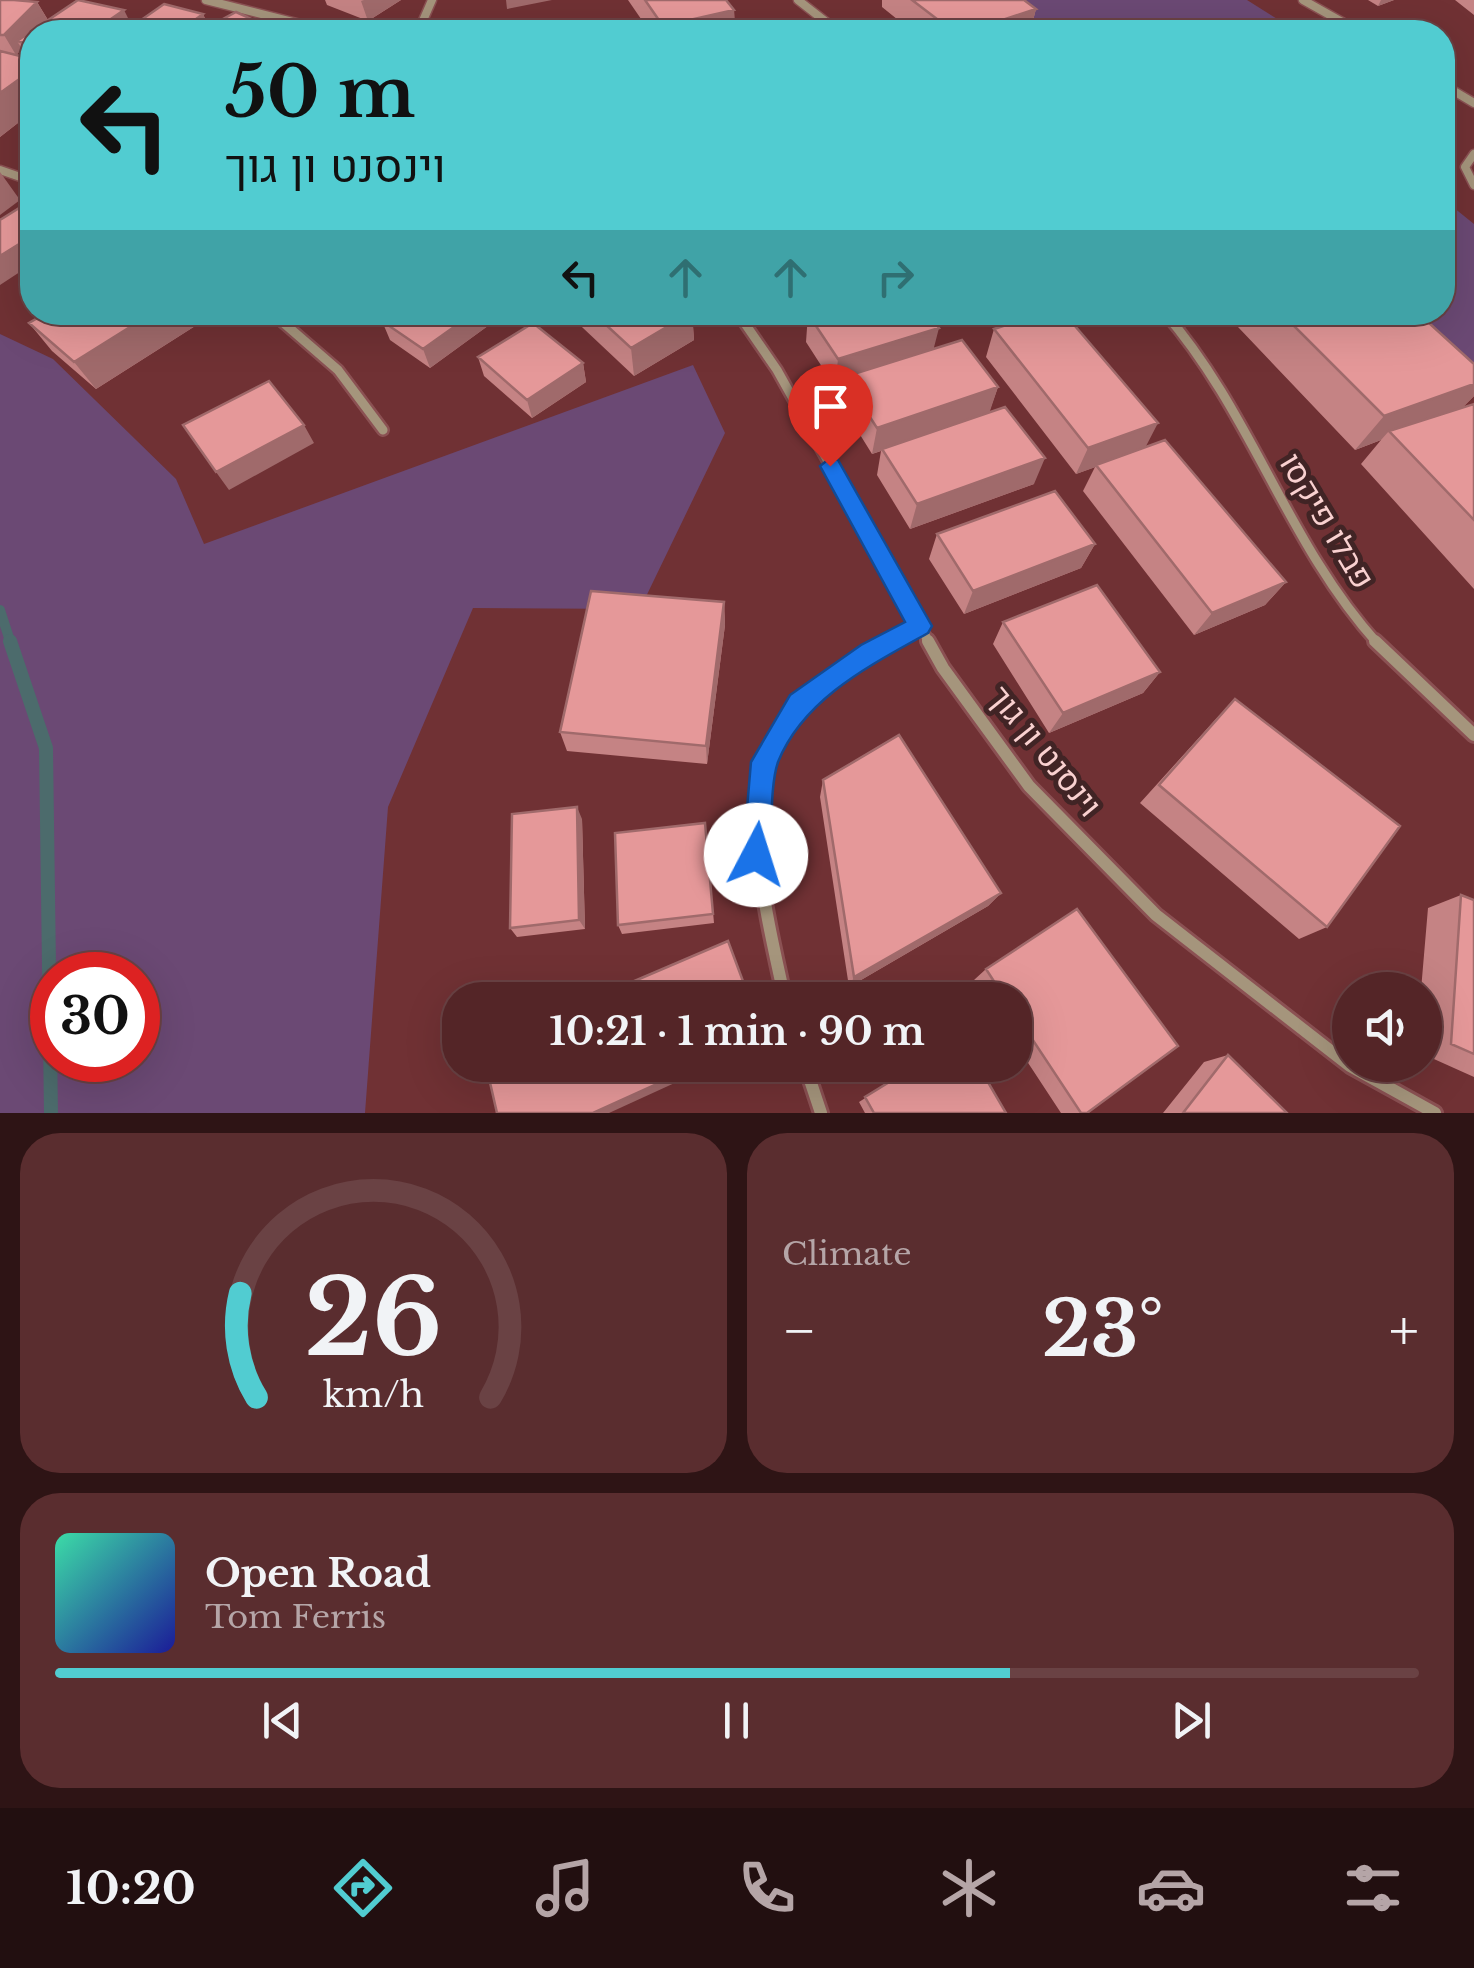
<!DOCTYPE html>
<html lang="en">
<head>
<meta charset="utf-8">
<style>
  :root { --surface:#542527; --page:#5a2d2f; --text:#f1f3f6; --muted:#b5a5a7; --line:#6a4244; --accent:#51ccd1 }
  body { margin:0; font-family:"Libre Baskerville",Heebo,serif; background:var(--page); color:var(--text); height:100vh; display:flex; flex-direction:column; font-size:38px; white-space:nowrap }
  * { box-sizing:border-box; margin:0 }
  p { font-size:32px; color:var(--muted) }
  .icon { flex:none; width:55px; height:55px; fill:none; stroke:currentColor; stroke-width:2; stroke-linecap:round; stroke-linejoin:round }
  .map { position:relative; height:1113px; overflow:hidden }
  .drawer { display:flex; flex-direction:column; gap:20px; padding:20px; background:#2e1415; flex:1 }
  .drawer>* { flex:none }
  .banner { position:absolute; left:20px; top:20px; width:1435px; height:305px; border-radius:40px; box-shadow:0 10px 40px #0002,0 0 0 2px var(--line); background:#51ccd1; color:#111; overflow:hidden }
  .tools { position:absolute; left:1332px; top:972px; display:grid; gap:20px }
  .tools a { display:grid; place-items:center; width:110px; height:110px; border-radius:50%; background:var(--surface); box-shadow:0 10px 40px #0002,0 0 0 2px var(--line); font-size:50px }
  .speed { position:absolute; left:30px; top:952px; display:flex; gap:20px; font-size:50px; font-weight:700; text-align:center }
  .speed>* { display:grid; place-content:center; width:130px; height:130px; border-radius:50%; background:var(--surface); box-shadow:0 10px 40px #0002,0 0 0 2px var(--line); line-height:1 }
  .speed .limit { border:15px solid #d22; background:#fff; color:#111 }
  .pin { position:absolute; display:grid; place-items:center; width:85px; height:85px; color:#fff; margin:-102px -42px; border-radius:50% 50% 50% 0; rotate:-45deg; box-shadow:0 0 10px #0007 }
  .pin .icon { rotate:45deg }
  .me { position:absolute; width:110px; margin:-55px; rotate:5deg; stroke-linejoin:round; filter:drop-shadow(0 0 8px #0008) }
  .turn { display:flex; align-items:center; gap:35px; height:210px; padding:0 40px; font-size:45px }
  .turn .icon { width:130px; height:130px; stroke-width:2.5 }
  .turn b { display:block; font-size:70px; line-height:85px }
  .lanes { display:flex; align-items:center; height:95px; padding:0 40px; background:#0003; justify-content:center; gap:50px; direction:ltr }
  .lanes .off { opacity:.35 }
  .big { font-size:75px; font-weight:700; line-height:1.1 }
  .drawer .tile { flex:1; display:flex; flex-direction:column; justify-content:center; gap:15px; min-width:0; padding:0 35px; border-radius:40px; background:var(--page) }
  .drawer .dial { align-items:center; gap:0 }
  .dial svg { height:260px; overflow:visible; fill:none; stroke:var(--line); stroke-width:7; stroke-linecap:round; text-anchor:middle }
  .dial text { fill:var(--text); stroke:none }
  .song { display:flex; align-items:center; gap:30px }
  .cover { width:120px; height:120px; border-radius:15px; background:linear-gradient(135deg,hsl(160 70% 55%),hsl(240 70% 35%)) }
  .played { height:10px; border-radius:5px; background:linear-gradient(90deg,var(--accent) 70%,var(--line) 70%) }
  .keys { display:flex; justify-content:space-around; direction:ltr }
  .heat { display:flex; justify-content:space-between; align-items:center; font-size:55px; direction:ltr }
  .drawer .tiles { flex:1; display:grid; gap:20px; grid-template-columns:1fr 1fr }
  .tile:last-child { grid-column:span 2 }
  .trip { position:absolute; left:442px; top:982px; width:590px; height:100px; border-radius:40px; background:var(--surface); box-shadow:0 10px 40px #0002,0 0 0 2px var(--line); font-weight:700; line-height:100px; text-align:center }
  .menu { display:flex; height:160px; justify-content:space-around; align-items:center; background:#220f10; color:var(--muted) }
  .menu .icon { width:70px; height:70px }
  .menu .current { color:var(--accent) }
  .menu b { font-size:45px; color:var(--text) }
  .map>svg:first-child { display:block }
</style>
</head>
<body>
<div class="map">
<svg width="1474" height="1113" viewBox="0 0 1474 1113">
  <rect width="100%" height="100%" fill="#703134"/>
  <path fill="#6b4974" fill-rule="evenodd" d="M994 0H1247L1298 32H1037Z
    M1443 199 1474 224V394L1395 313 1442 312Z
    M0 334 53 359 176 479 204 544 693 365 725 433 640 609 473 608 388 807 365 1113H0ZM52 975H138V1060H52Z"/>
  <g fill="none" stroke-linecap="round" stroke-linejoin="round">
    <path stroke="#4c6b6c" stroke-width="10" d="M0 610 11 644"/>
    <path stroke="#4c6b6c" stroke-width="14" d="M10 641 46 748 51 1113"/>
    <defs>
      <path id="minor-far2" d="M206 0 332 32
        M798 0 839 32
        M1303 0 1360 32
        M418 32 432 0
        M1442 84 1474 103
        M1474 154 1465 167 1474 185
        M0 170 32 181"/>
      <path id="minor-far1" d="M271 312 338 370 383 430
        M737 312 777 370 930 644
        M1164 312C1252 413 1288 545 1378 644
        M887 644 920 626"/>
      <path id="minor" d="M928 641 943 668 1029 786 1156 915 1350 1066 1435 1113
        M1375 641 1474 735
        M785 1000C765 905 731 790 798 706 820 677 861 659 892 641
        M805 1065 821 1113"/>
    </defs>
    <use href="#minor-far2" stroke="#8b5153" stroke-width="11"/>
    <use href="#minor-far1" stroke="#8b5153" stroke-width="14"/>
    <use href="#minor" stroke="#8b5153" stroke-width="18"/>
    <use href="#minor-far2" stroke="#a5957c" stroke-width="8"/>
    <use href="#minor-far1" stroke="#a5957c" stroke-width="9"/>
    <use href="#minor" stroke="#a5957c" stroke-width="12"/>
  </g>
  <path fill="#c58384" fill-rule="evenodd" d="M0 0 37 2 48 20 132 26 203 14 209 27 279 32H32V112L0 137ZM22 49 28 58 16 55Z
    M325 0H401L368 21 327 5Z
    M628 0H726L734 10 735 32H650Z
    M882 0H1024L1036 9 1030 32H913L882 7Z
    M1368 0H1394L1378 6Z
    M1455 0H1474V15Z
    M48 312H213L214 314 96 389 52 351 29 323Z
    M394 312H507L430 368 390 340 382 321Z
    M566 312H692L694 340 634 376Z
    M1247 312H1417L1474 364V396L1463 407 1474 404V589L1361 464 1381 440 1355 450 1238 327Z
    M808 314 930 317 934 349 998 387 989 412 1034 484 910 529 877 475 881 451 872 454 841 404 843 384 835 387 806 342Z
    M994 329 1145 448 1286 582 1265 605 1194 635 1083 491 1095 467 1076 474 986 357Z
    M478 357 583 363 586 382 532 418 484 376Z
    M937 534 1095 544 1081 568 964 614 929 559Z
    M724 602 725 625 707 764 567 751 560 732Z
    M1003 622 1160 672 1143 693 1049 733 993 644Z
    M1235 699 1327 927 1299 939 1140 803 1215 720Z
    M823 780 1001 893 988 906 849 987 820 797Z
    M582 819 585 929 517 937 510 928Z
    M705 823 714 923 622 934 618 925Z
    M1461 895 1474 900V1077L1425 1055V990H1421L1428 908Z
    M1077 909 1178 1046 1087 1113H1061L1015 1043V1000H987L974 980 986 969Z
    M1228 1055 1287 1113H1163L1204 1062Z
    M917 1065 1006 1113H865L859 1102Z"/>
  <path fill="#a06a6b" d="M364 0H401L368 21 361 1Z
    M506 0H552L507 9Z
    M1381 0H1394L1378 6Z
    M37 2 49 22 17 41 22 49 16 55 4 35Z
    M1036 9 1030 32H966Z
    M124 10 134 30 131 32H92Z
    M734 10 735 32H664L663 26Z
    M203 14 211 32H178Z
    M32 70V112L0 137V93Z
    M0 172 20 200 0 215Z
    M32 236V264L0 285V256Z
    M154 312H213L214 314 96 389 74 362Z
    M475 312H507L430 368 423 349Z
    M692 312 694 340 634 376 631 348Z
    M786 312H804L785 318Z
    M926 312H944L925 318Z
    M1022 312H1035L1020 317Z
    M939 328 932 355 844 377 843 384 835 387 838 359Z
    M583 363 586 382 532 418 527 400Z
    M1474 384V396L1458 412 1389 431 1381 440 1355 450 1384 416Z
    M998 387 989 414 872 454 877 428Z
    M1158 423 1144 450 1076 474 1088 448Z
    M304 425 314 443 229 490 216 472Z
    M1045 458 1034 484 910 529 917 504Z
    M1095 544 1081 568 964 614 973 591Z
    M1286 582 1265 605 1194 635 1212 613Z
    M724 602 725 625 707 764 706 746Z
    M1160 672 1143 693 1049 733 1063 713Z
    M577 807 582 819 585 929 579 920Z
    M1001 893 988 906 849 987 854 977Z
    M699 1065H714L609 1113H593Z"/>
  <path fill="#e59899" stroke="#a06a6b" stroke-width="2.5" d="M0 0H14L37 2 4 35H0Z
    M78 0 124 10 92 32H32V45L17 41Z
    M645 0H726L734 10 663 26Z
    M912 0H1024L1036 9 966 32H954Z
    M164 4 203 14 178 32H124Z
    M236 12 278 31 199 32Z
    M611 20 619 32H552Z
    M1061 28 1067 32H1045Z
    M0 51 32 59V70L0 93Z
    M32 200V236L0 256V220Z
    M48 312H154L74 362 29 323Z
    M394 312H475L423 349 382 321Z
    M592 312H692L631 348Z
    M815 312H927L939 328 838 359 808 314Z
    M1046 312H1063L1158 423 1088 448 994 329Z
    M1280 312H1417L1474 364V384L1384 416Z
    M533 323 583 363 527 400 478 357Z
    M962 340 998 387 877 428 844 377Z
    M269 381 304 425 216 472 183 425Z
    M1474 404V520L1389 431Z
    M1005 407 1045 458 917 504 882 449Z
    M1165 440 1286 582 1212 613 1096 465Z
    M1055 491 1095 544 973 591 937 534Z
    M1097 585 1160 672 1063 713 1003 622Z
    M591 591 724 602 706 746 560 732Z
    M1235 699 1400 826 1327 927 1159 785Z
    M899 735 1001 893 854 977 823 780Z
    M577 807 579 920 510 928 512 814Z
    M705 823 713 914 618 925 615 833Z
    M1461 895 1474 900V1054L1451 1044Z
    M1077 909 1178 1046 1087 1113H1081L1015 1013V1000H1006L986 969Z
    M728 941 750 1000H590Z
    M1228 1055 1287 1113H1183Z
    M486 1065H699L593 1113H497Z
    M917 1065H978L1006 1113H874L865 1097Z"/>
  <path fill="#1a73e8" stroke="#114b97" stroke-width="2.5" d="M830 458 838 460 932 626 928 633C871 665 804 698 778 762 770 785 772 830 770 855L766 865 756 869 747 865 743 855 751 762 790 695 861 645 905 622 820 466Z"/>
  <g text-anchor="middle" stroke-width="10" stroke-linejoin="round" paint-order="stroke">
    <g font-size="32" fill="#f9d1d0" stroke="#412425">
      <text transform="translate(1327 521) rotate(59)" y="11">פבלו פיקסו</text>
      <text transform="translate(1045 751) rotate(51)" y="11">וינסנט ון גוך</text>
    </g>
  </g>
</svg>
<div class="tools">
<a><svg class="icon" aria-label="sound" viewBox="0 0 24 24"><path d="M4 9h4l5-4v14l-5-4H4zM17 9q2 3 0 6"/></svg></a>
</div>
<div class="speed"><div class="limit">30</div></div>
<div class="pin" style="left:830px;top:466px;background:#d93025"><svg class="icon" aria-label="arrive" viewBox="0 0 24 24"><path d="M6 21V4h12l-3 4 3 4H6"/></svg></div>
<svg class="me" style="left:756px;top:855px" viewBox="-20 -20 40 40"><circle r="19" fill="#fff"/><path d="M0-13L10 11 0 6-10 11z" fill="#1a73e8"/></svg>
<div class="trip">10:21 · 1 min · 90 m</div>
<div class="banner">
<div class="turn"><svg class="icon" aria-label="left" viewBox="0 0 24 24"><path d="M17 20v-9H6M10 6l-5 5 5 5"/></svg><div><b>50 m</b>וינסנט ון גוך</div></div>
<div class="lanes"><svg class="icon" aria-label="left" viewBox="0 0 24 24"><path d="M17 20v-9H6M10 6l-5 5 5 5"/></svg><svg class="icon off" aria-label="ahead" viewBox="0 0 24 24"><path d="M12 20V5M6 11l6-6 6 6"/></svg><svg class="icon off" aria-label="ahead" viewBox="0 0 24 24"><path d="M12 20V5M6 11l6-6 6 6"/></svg><svg class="icon off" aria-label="right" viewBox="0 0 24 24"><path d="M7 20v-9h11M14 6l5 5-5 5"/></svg></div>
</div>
</div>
<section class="drawer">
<div class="tiles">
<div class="tile dial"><svg viewBox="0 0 100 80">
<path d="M14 69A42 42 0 1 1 86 69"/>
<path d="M14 69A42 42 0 0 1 9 37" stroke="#51ccd1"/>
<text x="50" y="56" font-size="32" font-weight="700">26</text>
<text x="50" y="72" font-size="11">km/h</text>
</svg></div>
<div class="tile"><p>Climate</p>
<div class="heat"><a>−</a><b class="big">23°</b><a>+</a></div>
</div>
<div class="tile">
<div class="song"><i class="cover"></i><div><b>Open Road</b><p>Tom Ferris</p></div></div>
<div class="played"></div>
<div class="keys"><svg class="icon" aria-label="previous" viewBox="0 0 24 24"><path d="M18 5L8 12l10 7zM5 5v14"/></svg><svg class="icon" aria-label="pause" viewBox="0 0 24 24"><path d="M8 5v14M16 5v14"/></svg><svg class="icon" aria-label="next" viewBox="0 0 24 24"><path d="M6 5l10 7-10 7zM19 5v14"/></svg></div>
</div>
</div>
</section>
<nav class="menu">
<b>10:20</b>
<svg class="icon current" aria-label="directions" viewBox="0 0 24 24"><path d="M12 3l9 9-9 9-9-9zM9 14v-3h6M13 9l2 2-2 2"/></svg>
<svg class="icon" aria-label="music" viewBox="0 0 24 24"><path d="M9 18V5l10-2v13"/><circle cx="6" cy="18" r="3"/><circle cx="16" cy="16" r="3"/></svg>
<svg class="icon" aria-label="phone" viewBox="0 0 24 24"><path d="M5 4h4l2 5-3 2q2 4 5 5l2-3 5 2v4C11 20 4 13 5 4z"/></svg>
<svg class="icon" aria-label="climate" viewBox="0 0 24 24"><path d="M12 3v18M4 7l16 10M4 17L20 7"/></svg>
<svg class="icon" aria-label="car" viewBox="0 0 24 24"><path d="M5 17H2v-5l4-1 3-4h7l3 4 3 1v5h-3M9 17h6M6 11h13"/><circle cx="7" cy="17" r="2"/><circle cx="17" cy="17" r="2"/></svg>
<svg class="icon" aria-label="filters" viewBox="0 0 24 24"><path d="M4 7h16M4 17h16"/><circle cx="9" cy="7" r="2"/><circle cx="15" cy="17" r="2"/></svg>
</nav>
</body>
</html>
